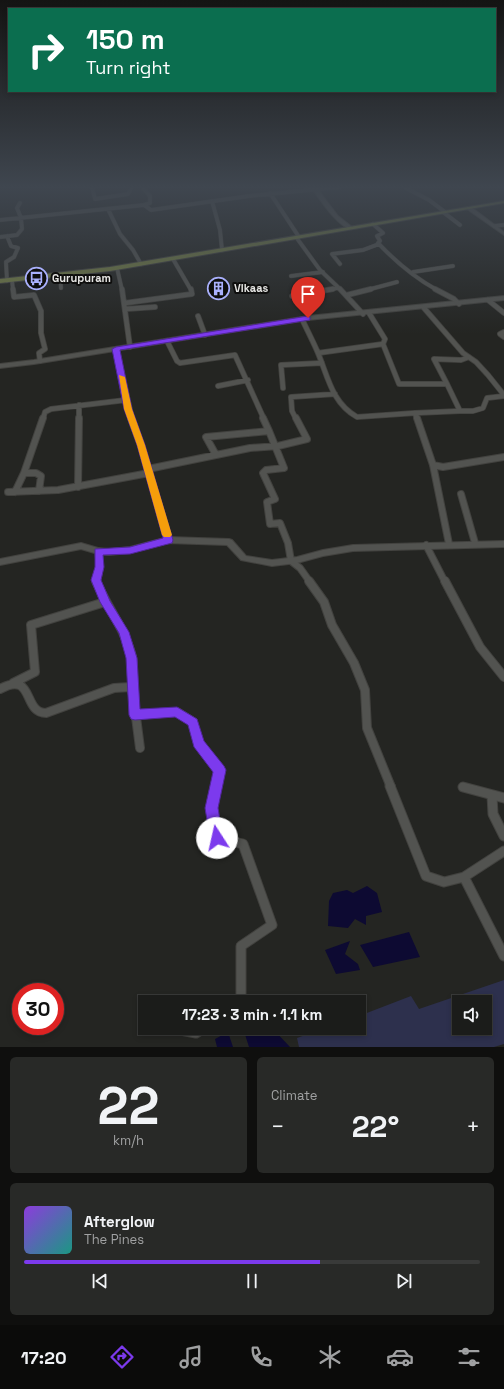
<!DOCTYPE html>
<html lang="en">
<head>
<meta charset="utf-8">
<style>
  :root { --surface:#1b1c1a; --page:#282927; --text:#f1f3f6; --muted:#a0a1a2; --line:#393a39; --accent:#7c3aed }
  body { margin:0; font-family:"Space Grotesk",sans-serif; background:var(--page); color:var(--text); height:100vh; display:flex; flex-direction:column; font-size:15px; white-space:nowrap }
  * { box-sizing:border-box; margin:0 }
  p { font-size:13px; color:var(--muted) }
  .icon { flex:none; width:22px; height:22px; fill:none; stroke:currentColor; stroke-width:2; stroke-linecap:round; stroke-linejoin:round }
  .map { position:relative; height:1047px; overflow:hidden }
  .sheet { display:flex; flex-direction:column; gap:10px; padding:10px; background:#0f0f0e; flex:1 }
  .sheet>* { flex:none }
  .hud { position:absolute; left:8px; top:8px; width:488px; height:84px; border-radius:0px; box-shadow:0 2px 6px #0003,0 0 0 1px var(--line); background:#0b6e4f; color:#fff; overflow:hidden }
  .controls { position:absolute; left:452px; top:995px; display:grid; gap:8px }
  .controls a { display:grid; place-items:center; width:40px; height:40px; border-radius:0px; background:var(--surface); box-shadow:0 2px 6px #0003,0 0 0 1px var(--line); font-size:20px }
  .speed { position:absolute; left:12px; top:983px; display:flex; gap:8px; font-size:20px; font-weight:700; text-align:center }
  .speed>* { display:grid; place-content:center; width:52px; height:52px; border-radius:50%; background:var(--surface); box-shadow:0 2px 6px #0003,0 0 0 1px var(--line); line-height:1 }
  .speed .limit { border:6px solid #d22; background:#fff; color:#111 }
  .pin { position:absolute; display:grid; place-items:center; width:34px; height:34px; color:#fff; margin:-41px -17px; border-radius:50% 50% 50% 0; rotate:-45deg; box-shadow:0 0 4px #0007 }
  .pin .icon { rotate:45deg }
  .me { position:absolute; width:44px; margin:-22px; rotate:350deg; stroke-linejoin:round; filter:drop-shadow(0 0 3px #0008) }
  .turn { display:flex; align-items:center; gap:14px; height:84px; padding:0 12px; font-size:18px }
  .turn .icon { width:52px; height:52px; stroke-width:2.5 }
  .turn b { display:block; font-size:28px; line-height:34px }
  .big { font-size:30px; font-weight:800; line-height:1.1 }
  .sheet .card { flex:1; display:flex; flex-direction:column; justify-content:center; gap:6px; min-width:0; padding:0 14px; border-radius:6px; background:var(--page) }
  .sheet .dial { align-items:center; gap:0 }
  .dial b { font-size:52px; line-height:1 }
  .song { display:flex; align-items:center; gap:12px }
  .cover { width:48px; height:48px; border-radius:6px; background:linear-gradient(135deg,hsl(270 70% 55%),hsl(170 70% 35%)) }
  .played { height:4px; border-radius:2px; background:linear-gradient(90deg,var(--accent) 65%,var(--line) 65%) }
  .keys { display:flex; justify-content:space-around; direction:ltr }
  .heat { display:flex; justify-content:space-between; align-items:center; font-size:22px; direction:ltr }
  .sheet .tiles { flex:1; display:grid; gap:10px; grid-template-columns:1fr 1fr }
  .card:last-child { grid-column:span 2 }
  .trip { position:absolute; left:138px; top:995px; width:228px; height:40px; border-radius:0px; background:var(--surface); box-shadow:0 2px 6px #0003,0 0 0 1px var(--line); font-weight:800; line-height:40px; text-align:center }
  .tab-bar { display:flex; height:64px; justify-content:space-around; align-items:center; background:#0b0b0a; color:var(--muted) }
  .tab-bar .icon { width:28px; height:28px }
  .tab-bar .current { color:var(--accent) }
  .tab-bar b { font-size:18px; color:var(--text) }
  .map>svg:first-child { display:block }
</style>
</head>
<body>
<div class="map">
<svg width="504" height="1047" viewBox="0 0 504 1047">
  <rect width="100%" height="100%" fill="#242522"/>
  <path fill="#2d304d" fill-rule="evenodd" d="M504 980V1044L494 1047H299L297 1038 325 1028H359V1016L411 996 419 1009ZM459 1002H485V1028H459Z"/>
  <path fill="#0d0a32" d="M367 886 377 893 382 912 366 916V925L355 919 348 928 328 926 329 901 333 893 347 890 353 893Z
    M409 932 420 957 373 967 360 945Z
    M350 941 345 954 358 964 360 970 336 974 325 950Z
    M243 1028H272L290 1047H249Z
    M228 1032 233 1047H217L215 1039Z"/>
  <g fill="none" stroke-linecap="round" stroke-linejoin="round">
    <defs>
      <path id="minor-far4" d="M92 187 95 199 128 194 132 187
        M404 187 429 200 445 212
        M270 193 299 237
        M212 201 220 230 222 250
        M144 205 151 210 249 196 340 187
        M108 209 120 234 133 250 141 264
        M443 212 460 225
        M0 220 144 205 150 203V196L142 187
        M373 224 383 233 377 236 380 241 378 243C395 261 415 278 437 290
        M494 226 504 225
        M7 236 11 246 18 248 14 257 6 262 7 281
        M0 237 17 235 22 229 21 218 17 208 20 203
        M296 237 320 270 341 290
        M173 259 191 290
        M340 264 332 254 363 250 379 244
        M117 268 122 290
        M413 272 453 266
        M60 275 61 288
        M291 276 323 272
        M12 280 13 290
        M327 290 338 288
        M367 290 397 282"/>
      <path id="minor-far3" d="M13 289 14 297 34 295 41 311V333L45 349 39 353 40 361
        M122 289 130 347
        M340 289 363 314
        M435 289 454 299 459 304
        M347 295 371 289
        M292 296 333 289
        M488 300 504 313
        M125 303 192 294 191 289
        M424 308 463 353 476 362 488 375 504 395
        M126 309 155 307
        M369 313 385 339 383 344 399 384H447L460 411 415 413 417 419
        M198 316 205 335
        M302 319C307 330 313 341 318 353 328 377 332 403 357 417L415 413
        M504 332 500 334 504 337
        M167 341 177 361 180 363 235 355 264 419
        M116 349 132 419
        M318 353 383 344
        M447 384 434 359 461 360 469 357
        M218 386 248 380
        M283 388 281 365 322 363
        M460 411H473L483 408 487 398 504 396
        M43 419 45 412 51 409 126 400
        M79 419V405
        M296 419 292 411 291 397 335 394"/>
      <path id="minor-far2" d="M131 418 141 445 168 540
        M263 418 269 431
        M417 418 433 465 449 544
        M216 455 206 437 269 431 284 468 266 470 263 473 275 499 267 502 270 524 280 523 288 543 291 561 300 568 310 582
        M433 465 443 467 504 457
        M148 469 250 448 278 446 307 439 296 418
        M78 487 79 418
        M39 491 41 476 36 473H24L43 418
        M8 492 58 490 149 473
        M15 492 24 473
        M461 494 475 543
        M426 545 445 582
        M97 582 100 567 98 551"/>
      <path id="minor-far1" d="M96 581C107 607 125 629 132 657 134 667 133 680 133 691
        M309 581 324 602 332 625 354 663 365 690 367 728 391 787
        M445 581 480 647 504 677
        M13 683 35 672 31 625 105 602
        M0 689C35 670 22 713 46 713L114 688 130 687 133 694 140 748
        M135 715 177 712 193 722 198 743 219 770 216 787"/>
      <path id="minor" d="M216 786 212 807 217 838 243 844 272 925 241 946V1002
        M390 786 426 876 444 882 464 877 504 956
        M463 787 504 798
        M492 796 493 814 504 836
        M464 877 504 851
        M170 1028 196 1033 204 1028"/>
      <path id="tertiary" d="M168 537 229 539 232 540 246 556 272 560 297 557 323 550 353 545 504 541V547L353 551 323 556 297 563 272 566 241 560 227 545 168 543 130 553 109 555 98 554 81 549 0 565V559L81 543 98 548 109 549 130 547Z"/>
      <path id="secondary" d="M311 187H316L338 216 352 227V229C339 229 319 198 311 187Z
        M467 207H471L504 232V235L467 209Z
        M504 296V300L308 320 34 364 0 368V364L34 360 308 316Z"/>
      <path id="primary" d="M504 201V203L110 271 0 283V279L110 267Z"/>
    </defs>
    <use href="#minor-far4" stroke="#42423f" stroke-width="4.5"/>
    <use href="#minor-far3" stroke="#42423f" stroke-width="6"/>
    <use href="#minor-far2" stroke="#42423f" stroke-width="8"/>
    <use href="#minor-far1" stroke="#42423f" stroke-width="10"/>
    <use href="#minor" stroke="#42423f" stroke-width="11"/>
    <use href="#tertiary" stroke="#42423f" stroke-width="2"/>
    <use href="#secondary" stroke="#42423f" stroke-width="2"/>
    <use href="#primary" stroke="#42423f" stroke-width="2"/>
    <use href="#minor-far4" stroke="#525350" stroke-width="3.5"/>
    <use href="#minor-far3" stroke="#525350" stroke-width="4.5"/>
    <use href="#minor-far2" stroke="#525350" stroke-width="6"/>
    <use href="#minor-far1" stroke="#525350" stroke-width="8"/>
    <use href="#minor" stroke="#525350" stroke-width="9"/>
    <use href="#tertiary" fill="#525350" fill-rule="evenodd"/>
    <use href="#secondary" fill="#525350" fill-rule="evenodd"/>
    <use href="#primary" fill="#747e45" fill-rule="evenodd"/>
  </g>
  <linearGradient id="sky" x2="0" y2="1"><stop stop-color="#141413"/><stop offset="0.56" stop-color="#3f464f"/><stop offset="1" stop-color="#3f464f" stop-opacity="0"/></linearGradient>
  <rect width="504" height="334" fill="url(#sky)"/>
  <path fill="#7c3aed" stroke="#51269a" d="M308 316 310 317V320L120 350 132 409 145 445 173 540 172 543 130 554 103 555 104 567 101 580 110 601 129 632 137 658 140 709 177 707 197 719 204 741 224 766 226 770 218 808 223 838 221 843 217 845 212 843 210 838 205 808 213 772 194 747 188 725 175 717 135 720 131 719 129 715 126 658 119 633 100 602 91 580 95 567V549L130 547 163 538 137 445 124 409 112 349 116 347Z"/>
  <path fill="#f59e0b" d="M119 375 125 377 132 409 145 445 172 535 170 537H164L162 535 137 445 124 409Z"/>
  <defs>
    <symbol id="bus-ring" viewBox="-11 -11 22 22"><circle r="9.5" fill="#0e0e0d" stroke="#a9b0fc" stroke-width="1.5"/><path d="M-5-6H5V4H4V6H2V4H-2V6H-4V4H-5ZM-3.5-4V0h7V-4ZM-3.5 1.2v1.5H-2V1.2ZM2 1.2v1.5H3.5V1.2Z" fill="#a9b0fc"/></symbol>
    <symbol id="building-ring" viewBox="-11 -11 22 22"><circle r="9.5" fill="#0e0e0d" stroke="#a9b0fc" stroke-width="1.5"/><path d="M-4-6H4V6H1V3H-1V6H-4ZM-2.5-4.3h1.7v1.8h-1.7ZM.8-4.3h1.7v1.8H.8ZM-2.5-1h1.7V.8h-1.7ZM.8-1h1.7V.8H.8Z" fill="#a9b0fc"/></symbol>
  </defs>
  <g fill-rule="evenodd">
    <use href="#bus-ring" x="24" y="266" width="25" height="25"/>
    <use href="#building-ring" x="206" y="276" width="25" height="25"/>
  </g>
  <g text-anchor="middle" stroke-width="4" stroke-linejoin="round" paint-order="stroke">
    <g font-size="11" font-weight="bold" fill="#e5e5e3" stroke="#0e0e0d" text-anchor="start">
      <text x="52" y="282">Gurupuram</text>
      <text x="234" y="292">Vikaas</text>
    </g>
  </g>
</svg>
<div class="controls">
<a><svg class="icon" aria-label="sound" viewBox="0 0 24 24"><path d="M4 9h4l5-4v14l-5-4H4zM17 9q2 3 0 6"/></svg></a>
</div>
<div class="speed"><div class="limit">30</div></div>
<div class="pin" style="left:308px;top:318px;background:#d93025"><svg class="icon" aria-label="arrive" viewBox="0 0 24 24"><path d="M6 21V4h12l-3 4 3 4H6"/></svg></div>
<svg class="me" style="left:217px;top:838px" viewBox="-20 -20 40 40"><circle r="19" fill="#fff"/><path d="M0-13L10 11 0 6-10 11z" fill="#7c3aed"/></svg>
<div class="trip">17:23 · 3 min · 1.1 km</div>
<div class="hud">
<div class="turn"><svg class="icon" aria-label="right" viewBox="0 0 24 24"><path d="M7 20v-9h11M14 6l5 5-5 5"/></svg><div><b>150 m</b>Turn right</div></div>
</div>
</div>
<section class="sheet">
<div class="tiles">
<div class="card dial"><b>22</b><p>km/h</p></div>
<div class="card"><p>Climate</p>
<div class="heat"><a>−</a><b class="big">22°</b><a>+</a></div>
</div>
<div class="card">
<div class="song"><i class="cover"></i><div><b>Afterglow</b><p>The Pines</p></div></div>
<div class="played"></div>
<div class="keys"><svg class="icon" aria-label="previous" viewBox="0 0 24 24"><path d="M18 5L8 12l10 7zM5 5v14"/></svg><svg class="icon" aria-label="pause" viewBox="0 0 24 24"><path d="M8 5v14M16 5v14"/></svg><svg class="icon" aria-label="next" viewBox="0 0 24 24"><path d="M6 5l10 7-10 7zM19 5v14"/></svg></div>
</div>
</div>
</section>
<nav class="tab-bar">
<b>17:20</b>
<svg class="icon current" aria-label="directions" viewBox="0 0 24 24"><path d="M12 3l9 9-9 9-9-9zM9 14v-3h6M13 9l2 2-2 2"/></svg>
<svg class="icon" aria-label="music" viewBox="0 0 24 24"><path d="M9 18V5l10-2v13"/><circle cx="6" cy="18" r="3"/><circle cx="16" cy="16" r="3"/></svg>
<svg class="icon" aria-label="phone" viewBox="0 0 24 24"><path d="M5 4h4l2 5-3 2q2 4 5 5l2-3 5 2v4C11 20 4 13 5 4z"/></svg>
<svg class="icon" aria-label="climate" viewBox="0 0 24 24"><path d="M12 3v18M4 7l16 10M4 17L20 7"/></svg>
<svg class="icon" aria-label="car" viewBox="0 0 24 24"><path d="M5 17H2v-5l4-1 3-4h7l3 4 3 1v5h-3M9 17h6M6 11h13"/><circle cx="7" cy="17" r="2"/><circle cx="17" cy="17" r="2"/></svg>
<svg class="icon" aria-label="filters" viewBox="0 0 24 24"><path d="M4 7h16M4 17h16"/><circle cx="9" cy="7" r="2"/><circle cx="15" cy="17" r="2"/></svg>
</nav>
</body>
</html>
